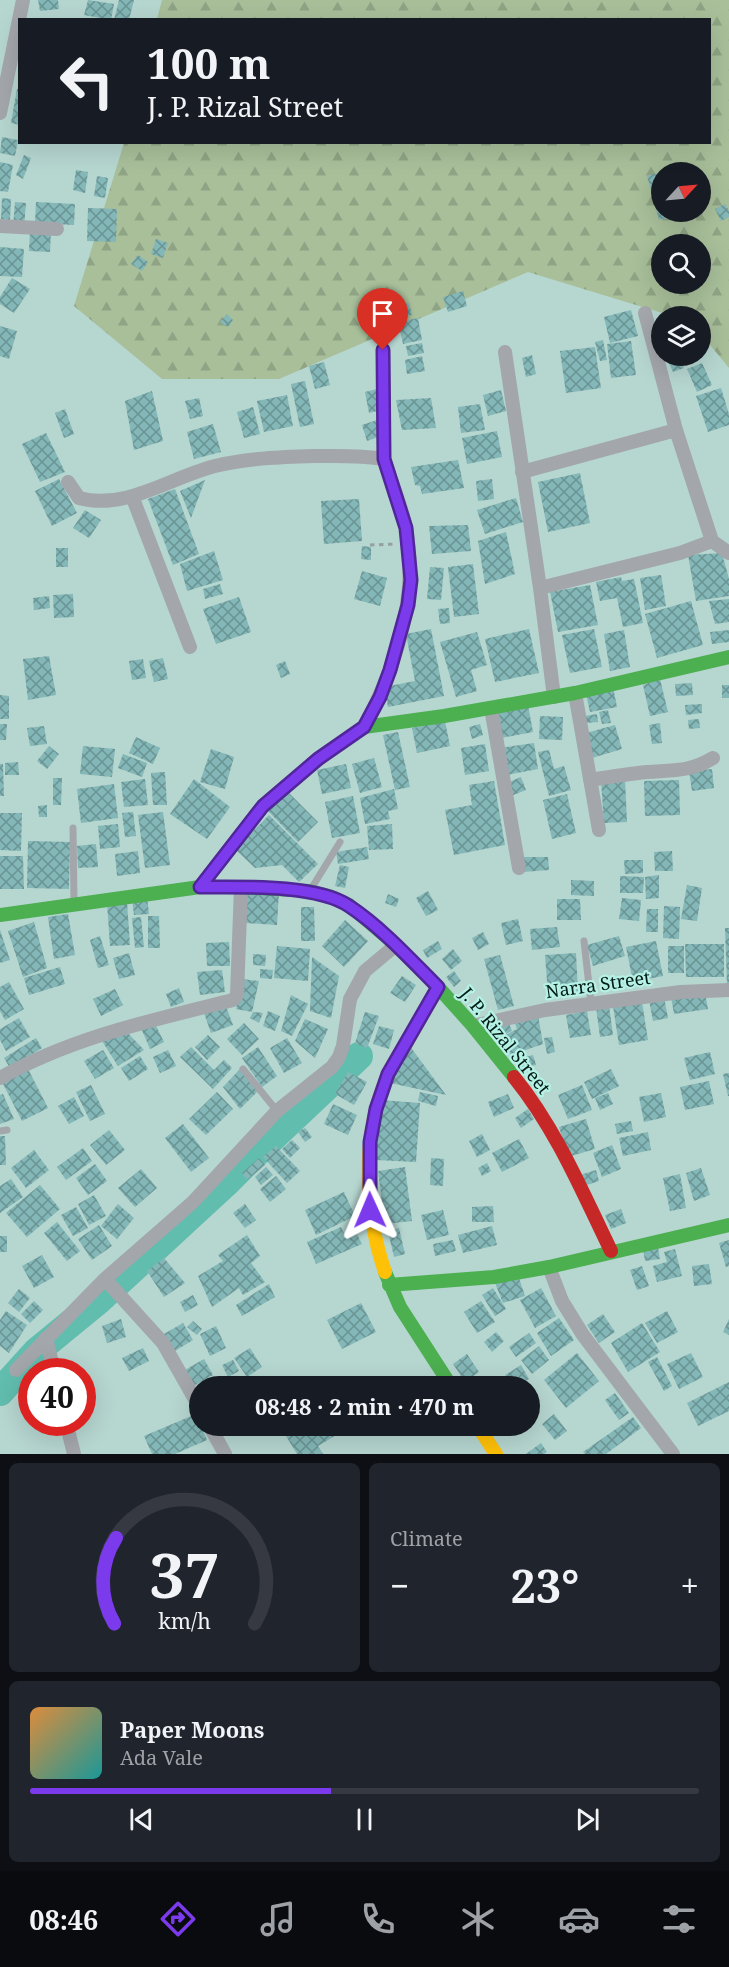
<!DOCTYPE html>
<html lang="en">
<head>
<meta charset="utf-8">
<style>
  :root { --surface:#171b24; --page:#20242c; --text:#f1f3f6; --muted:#9ea1a6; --line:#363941; --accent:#7c3aed }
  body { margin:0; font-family:"Noto Serif",serif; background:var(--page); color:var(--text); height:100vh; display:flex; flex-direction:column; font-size:22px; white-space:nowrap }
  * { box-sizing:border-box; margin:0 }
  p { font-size:20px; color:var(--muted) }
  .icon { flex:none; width:33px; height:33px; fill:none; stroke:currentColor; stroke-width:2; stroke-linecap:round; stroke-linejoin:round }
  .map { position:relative; height:1454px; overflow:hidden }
  .sheet { display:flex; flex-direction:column; gap:9px; padding:9px; background:#0d0f14; flex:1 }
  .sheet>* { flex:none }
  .hud { position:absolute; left:18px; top:18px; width:693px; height:126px; border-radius:0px; box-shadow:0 6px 24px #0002; background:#171b24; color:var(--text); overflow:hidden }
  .needle { width:39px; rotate:64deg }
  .fabs { position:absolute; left:651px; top:162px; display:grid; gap:12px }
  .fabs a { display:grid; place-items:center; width:60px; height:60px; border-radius:50%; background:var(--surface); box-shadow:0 6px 24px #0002; font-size:30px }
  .speed { position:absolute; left:18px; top:1358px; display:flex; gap:12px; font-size:30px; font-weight:700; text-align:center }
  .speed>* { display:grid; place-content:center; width:78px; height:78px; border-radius:50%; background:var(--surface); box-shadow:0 6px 24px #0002; line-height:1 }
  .speed .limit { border:9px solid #d22; background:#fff; color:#111 }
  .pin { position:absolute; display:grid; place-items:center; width:51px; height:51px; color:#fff; margin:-62px -26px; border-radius:50% 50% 50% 0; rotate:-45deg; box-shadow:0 0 6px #0007 }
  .pin .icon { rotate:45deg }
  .me { position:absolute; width:66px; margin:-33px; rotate:359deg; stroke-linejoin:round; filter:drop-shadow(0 0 4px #0008) }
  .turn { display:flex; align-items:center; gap:21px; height:126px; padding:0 30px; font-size:27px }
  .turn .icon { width:78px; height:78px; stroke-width:2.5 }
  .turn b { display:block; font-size:42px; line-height:51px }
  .big { font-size:45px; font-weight:700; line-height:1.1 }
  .sheet .card { flex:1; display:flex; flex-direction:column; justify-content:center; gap:9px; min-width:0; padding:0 21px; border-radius:9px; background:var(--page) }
  .sheet .dial { align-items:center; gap:0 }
  .dial svg { height:156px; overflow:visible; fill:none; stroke:var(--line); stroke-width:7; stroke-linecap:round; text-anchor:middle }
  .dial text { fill:var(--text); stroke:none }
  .song { display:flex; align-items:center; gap:18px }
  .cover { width:72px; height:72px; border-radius:9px; background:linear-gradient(135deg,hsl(30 70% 55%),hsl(180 70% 35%)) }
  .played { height:6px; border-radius:3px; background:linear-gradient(90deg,var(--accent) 45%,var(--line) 45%) }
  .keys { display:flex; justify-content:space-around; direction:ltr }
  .heat { display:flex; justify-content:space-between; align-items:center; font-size:33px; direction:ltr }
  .sheet .tiles { flex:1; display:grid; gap:9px; grid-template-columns:1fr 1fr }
  .card:last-child { grid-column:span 2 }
  .trip { position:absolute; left:189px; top:1376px; width:351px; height:60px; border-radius:30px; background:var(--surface); box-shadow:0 6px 24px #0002; font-weight:700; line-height:60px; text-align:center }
  .menu { display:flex; height:96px; justify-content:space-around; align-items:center; background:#090b0e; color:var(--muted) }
  .menu .icon { width:42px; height:42px }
  .menu .selected { color:var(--accent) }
  .menu b { font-size:27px; color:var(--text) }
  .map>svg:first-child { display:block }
</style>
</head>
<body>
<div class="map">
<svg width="729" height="1454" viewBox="0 0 729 1454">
  <defs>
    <pattern id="forest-firs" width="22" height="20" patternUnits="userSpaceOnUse" patternTransform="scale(1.5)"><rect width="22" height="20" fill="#a8bf9a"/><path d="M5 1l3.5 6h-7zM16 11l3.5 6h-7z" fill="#8fa484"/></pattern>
    <pattern id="building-cross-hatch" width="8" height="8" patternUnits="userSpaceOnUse" patternTransform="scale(1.5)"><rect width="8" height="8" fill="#84b7b7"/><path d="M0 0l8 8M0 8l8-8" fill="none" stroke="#6a9494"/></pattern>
  </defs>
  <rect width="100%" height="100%" fill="#b6d6d0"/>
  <path fill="url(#forest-firs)" fill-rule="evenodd" d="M162 0H729V368L701 334 700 316H672L528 272 279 379H162L74 306 124 143 710 142V20L157 19ZM662 172H700V212H662ZM662 244H700V284H662Z"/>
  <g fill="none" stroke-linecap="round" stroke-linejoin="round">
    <path stroke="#61bdae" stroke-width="28" d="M0 1392 37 1351 98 1301 226 1183 252 1157 359 1056"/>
  </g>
  <path fill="url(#building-cross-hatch)" d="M38 0H58L59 9 40 11Z
    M88 0 114 4 111 20 84 15Z
    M119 0H134L129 20H114Z
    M17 89H20V125L11 123Z
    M2 137 18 140 15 156 0 153Z
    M24 155 31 158 23 179 16 175Z
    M0 162 13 165 8 192 0 191Z
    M678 168 679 172H663Z
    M76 170 88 172 85 193 73 190Z
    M662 172V191L652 194 647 176Z
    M97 176 108 178 105 198 94 196Z
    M662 195V212H686V214L659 220 653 197Z
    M2 198 11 199 10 220 1 219Z
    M15 202 26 203 24 227 13 226Z
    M36 202 75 204 74 225 35 223Z
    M725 204 729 211V217L721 221 715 209Z
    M88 208 117 209 116 242 87 241Z
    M689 212H701L702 214 691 217Z
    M30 230 51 231 50 252 29 251Z
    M156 239 168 243 163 258 151 254Z
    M0 247 24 249 22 277 0 276Z
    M138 255 148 262 142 271 131 264Z
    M12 278 30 289 14 313 0 304V297Z
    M463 291 467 306 448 312 443 297Z
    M409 303 412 315 394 319 391 308Z
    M631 310 638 336 610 343 604 317Z
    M227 314 233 320 228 327 220 322Z
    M418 318 422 340 403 344 398 322Z
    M0 326 17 331 9 359 0 356Z
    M603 340 607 360 600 361 595 342Z
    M631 341 636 375 611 378 607 344Z
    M422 343 424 353 408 356 406 346Z
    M595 347 601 388 566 393 560 351Z
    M532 355 536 374 526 377 522 358Z
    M422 356 425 371 407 374 405 360Z
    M666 356H679L684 368 673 372Z
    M324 362 330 385 315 389 309 366Z
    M702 363 712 385 697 392 687 369Z
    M305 381 314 424 300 427 291 384Z
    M721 388 729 414V425L708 432 696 396Z
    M377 389 382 410 369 413 365 392Z
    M501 390 506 411 488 416 483 395Z
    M152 391 163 441 134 450 125 401Z
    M287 395 293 426 264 432 257 401Z
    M199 398 203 416 190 419 185 401Z
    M431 398 436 428 402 430 396 400Z
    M480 404 485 430 461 433 458 407Z
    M253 407 260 434 244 438 237 412Z
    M65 409 74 434 64 438 55 413Z
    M377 420 381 436 367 441 362 425Z
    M213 424 221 452 194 459 187 432Z
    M497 431 502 457 467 464 462 438Z
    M46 433 65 472 40 482 22 444Z
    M458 460 464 488 422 494 420 486 415 485 411 467Z
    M580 473 590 523 548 532 538 482Z
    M59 479 77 513 52 526 35 491Z
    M492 479 494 499 478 501 476 481Z
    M205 480 191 518 180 491Z
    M175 489 199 554 173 565 148 499Z
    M516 498 523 522 485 534 477 510Z
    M359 499 362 541 324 544 321 501Z
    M85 510 101 520 89 538 73 528Z
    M468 525 471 551 432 554 429 526Z
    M506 532 515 574 485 584 478 541Z
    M362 546 371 547V560L361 559Z
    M56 548H68V567H56Z
    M214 551 223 580 187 591 180 564Z
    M722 553 729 579V596L696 601 688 555Z
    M473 564 479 614 454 617 448 567Z
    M430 567 444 568 441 600 427 599Z
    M362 571 387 578 380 606 354 599Z
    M661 575 666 606 645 610 640 578Z
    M621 577 622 581 634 579 643 623 623 627 617 598 600 601 596 582Z
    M220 584 223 594 205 599 203 589Z
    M590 585 598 625 558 632 550 592Z
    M73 594 74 617 54 618 53 595Z
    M49 596 50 608 34 610 33 598Z
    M239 597 251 632 216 644 203 609Z
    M729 599V622L715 624 709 601Z
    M691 601 703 645 657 658 645 614Z
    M449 608 450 623 440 624 438 609Z
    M431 629 444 696 388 707 384 687 415 681 406 634Z
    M529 629 539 673 495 682 485 639Z
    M594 629 602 667 570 673 562 635Z
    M624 630 630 667 610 671 604 634Z
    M729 630V642L712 644 710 632Z
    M477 632 487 665 471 670 477 691 456 697 440 642Z
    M49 656 56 695 28 700 23 659Z
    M163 658 168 679 154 682 149 661Z
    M143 659 146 678 132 680 129 661Z
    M285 661 290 674 281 678 276 665Z
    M660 679 668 712 650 716 643 685Z
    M692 683 693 695 676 696 675 684Z
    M722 685H729V698H722Z
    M613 687 617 707 590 712 586 694Z
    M0 695 9 696V719H0Z
    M702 704V713L686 715 685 705Z
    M528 705 533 732 501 738 495 712Z
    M608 710 611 723 602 724 599 712Z
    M597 714 598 722 586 723 585 716Z
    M540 716 563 717 562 740 539 739Z
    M699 719 700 728 689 729 688 720Z
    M445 721 450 746 417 753 412 728Z
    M660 723 662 743 652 744 649 725Z
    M0 724H7L6 740H0Z
    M480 724 483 735 472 739 469 727Z
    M615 725 622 749 592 758 586 733Z
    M44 726 47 744 30 746 27 728Z
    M398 732 410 787 395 790 383 735Z
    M136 737 160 748 153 764 129 753Z
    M534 743 538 769 506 775 500 748Z
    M485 744 489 771 465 775 461 748Z
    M49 746 59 754 47 769 37 761Z
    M83 746 115 749 112 777 80 774Z
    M211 749 234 757 225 789 200 782Z
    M549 750 554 769 564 766 571 790 549 796 538 752Z
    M123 754 147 763 142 777 118 768Z
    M374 758 382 787 360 793 352 764Z
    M18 762 19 775H5V763Z
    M0 764H3L4 796H0Z
    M346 764 351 788 322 794 317 770Z
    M712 769 714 788 692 791 689 771Z
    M165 772 167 805H153L151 773Z
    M521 777 526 790 511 796 507 783Z
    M53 778H62L61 805H53Z
    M145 779 148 805 124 807 121 782Z
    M194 779 230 807 207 839 170 814Z
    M625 780 627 822 604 823 601 781Z
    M679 780 680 815 645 816 644 781Z
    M494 781 505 845 454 855 445 810 472 805 469 785Z
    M114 784 118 818 81 823 77 789Z
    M394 789 398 809 388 811 390 819 365 824 360 798Z
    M287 791 318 822 298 842 267 810Z
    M567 794 576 833 552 839 543 800Z
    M353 796 360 833 332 838 325 802Z
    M47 805V817H39L38 806Z
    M133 812 136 836 125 837 122 813Z
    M163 812 170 865 145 868 138 815Z
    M0 813H22L21 851 0 850Z
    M269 815 318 864 299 882 282 865 255 868 235 849Z
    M118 824 120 847 100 849 98 826Z
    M392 824 393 849 369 850 367 826Z
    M28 841 70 842 69 889 27 888Z
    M96 844 98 867 78 868 77 846Z
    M367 847 369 859 338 864 336 852Z
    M138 851 140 873 117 876 115 854Z
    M672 851 673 871H655L654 852Z
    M0 856H23L24 889H0Z
    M522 857H548L549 870 523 872Z
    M624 860H643V873L625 874Z
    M340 865 349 867 345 888 335 886Z
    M659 875V898L646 899 645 877Z
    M620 876 644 877 643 893H620Z
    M571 880 594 881V896L571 895Z
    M687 885 702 888 697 921 681 919Z
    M247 891 279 892 277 925 246 923Z
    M428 891 438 910 426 916 416 898Z
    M388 894 399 899 396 907 385 903Z
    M147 897 149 914 134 915 132 899Z
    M622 898 641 900 639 921 619 919Z
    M557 899H580L581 920H557Z
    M127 902 130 945 110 946 107 903Z
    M664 906 680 907 679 939 663 938Z
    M301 907H314L315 941H301Z
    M647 909H658V932H646Z
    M68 914 75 955 54 959 48 917Z
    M148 916H159L160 948H148Z
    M141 917 144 947 135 948 132 918Z
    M518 919 523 941 506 945 501 923Z
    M345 920 368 941 344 967 322 946Z
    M34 922 47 968 23 977 8 931Z
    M557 927 560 947 532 950 530 929Z
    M725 928H729V987H727Z
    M0 930 10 960 0 963Z
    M483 932 489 944 478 950 472 938Z
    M100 936 109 965 98 968 90 940Z
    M619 936 625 956 593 966 587 945Z
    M438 941 442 949 427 958 423 950Z
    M656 941 663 976 633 982 626 947Z
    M229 942 230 966H207L206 943Z
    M685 944H724V977H686Z
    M277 946 310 949 308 981 274 978Z
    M668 946H684V973H668Z
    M453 949 462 961 451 970 442 959Z
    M129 953 135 975 119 979 113 958Z
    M576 953 578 992 548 994 545 955Z
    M253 954 266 955 265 966 253 965Z
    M500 955 514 1006 498 1010 484 959Z
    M312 957 339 976 331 1018 310 1011Z
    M60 967 65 984 29 995 24 978Z
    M260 969 273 970 272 979 260 978Z
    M222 970 225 992 200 995 197 972Z
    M454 971 461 981 454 987 446 977Z
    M402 976 416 985 405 1002 390 993Z
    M242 979 259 981 252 1012 236 1009Z
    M9 982 24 1009 5 1020 0 1011V987Z
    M179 988 184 1002 171 1007 166 994Z
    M115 989 123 1005 101 1016 93 999Z
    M705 992 708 1009 674 1014 671 997Z
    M291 995 308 1004 292 1036 281 1031Z
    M664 997 668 1018 653 1021 649 1000Z
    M642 1002 648 1040 619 1045 613 1006Z
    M609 1005 613 1035 600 1037 596 1007Z
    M226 1006 233 1025 211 1033 204 1013Z
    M268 1011 280 1016 275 1031 263 1026Z
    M587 1011 591 1035 570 1038 566 1015Z
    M253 1012 263 1013 259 1023 250 1018Z
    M365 1012 379 1016 367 1048 355 1043Z
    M538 1015 543 1044 511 1055 496 1040 517 1029 514 1021Z
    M19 1018 30 1037 6 1051 0 1040V1029Z
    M305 1019 328 1029 315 1058 295 1041Z
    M507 1019 512 1031 494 1039 486 1026Z
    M154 1022 164 1042 150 1049 141 1028Z
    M244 1023 259 1039 242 1055 227 1039Z
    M379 1026 394 1030 389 1049 373 1044Z
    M126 1031 144 1050 118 1066 102 1041Z
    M208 1035 220 1047 207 1060 195 1047Z
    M552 1037 555 1052 547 1054 544 1038Z
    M36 1038 42 1048 10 1068 4 1058Z
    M287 1038 302 1063 284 1073 270 1048Z
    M409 1045 446 1095 390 1083Z
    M191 1047 214 1070 224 1060 232 1068 213 1089 180 1057Z
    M258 1047 277 1076 262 1087 242 1058Z
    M103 1050 114 1068 95 1079 84 1061Z
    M168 1050 176 1066 160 1073 153 1057Z
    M710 1052 715 1074 690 1080 684 1058Z
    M533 1055 536 1065 522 1069 519 1059Z
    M140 1056 148 1069 129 1081 121 1068Z
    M27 1067 48 1108 22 1121 1 1080Z
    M240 1069 258 1091 240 1109 223 1087Z
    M611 1069 619 1086 592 1099 584 1082Z
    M348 1072 367 1082 354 1105 335 1094Z
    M729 1073V1096H728L723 1074Z
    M709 1081 714 1104 685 1110 680 1087Z
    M91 1085 105 1114 90 1121 76 1092Z
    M582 1085 592 1110 568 1119 558 1095Z
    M217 1092 233 1109 206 1135 189 1119Z
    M420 1092 438 1096 436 1106 418 1101Z
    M608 1093 613 1104 600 1110 595 1098Z
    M661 1093 666 1117 644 1122 639 1097Z
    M3 1094 14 1119 0 1124V1095Z
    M508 1094 514 1108 494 1117 488 1102Z
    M74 1097 84 1116 69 1124 58 1106Z
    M380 1100 420 1103 416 1162 376 1160Z
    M333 1104 357 1115 348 1135 324 1124Z
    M528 1109 534 1119 521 1128 515 1118Z
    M586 1119 595 1149 568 1157 559 1127Z
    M631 1121 633 1131 617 1134 615 1124Z
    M183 1124 209 1158 191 1172 165 1138Z
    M305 1128 312 1137 305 1142 298 1132Z
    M109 1130 125 1150 106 1165 90 1145Z
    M648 1132 651 1150 623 1156 619 1138Z
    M482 1134 490 1150 477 1157 469 1141Z
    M0 1136H5L6 1165H0Z
    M519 1139 529 1158 502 1172 492 1153Z
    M292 1140 300 1148 290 1158 282 1149Z
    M612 1145 621 1169 602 1177 593 1153Z
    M276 1146 300 1171 287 1183 263 1157Z
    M83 1148 92 1161 66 1180 57 1167Z
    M34 1150 49 1170 26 1188 11 1168Z
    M259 1158 265 1165 247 1180 242 1173Z
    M431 1158 444 1159 443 1186 430 1185Z
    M487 1163 491 1171 482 1176 478 1168Z
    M95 1164 107 1181 88 1195 76 1178Z
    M266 1167 273 1175 261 1185 255 1177Z
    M405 1167 412 1221 385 1224 378 1171Z
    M701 1168 710 1195 694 1201 686 1173Z
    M141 1169 157 1188 135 1207 118 1188Z
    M596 1170 599 1181 584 1186 580 1175Z
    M680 1174 686 1208 670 1211 663 1178Z
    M276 1176 286 1189 270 1202 260 1189Z
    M11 1179 23 1197 0 1213V1186Z
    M40 1185 60 1209 27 1237 6 1213Z
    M344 1192 355 1216 316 1235 305 1210Z
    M94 1195 106 1216 89 1225 78 1204Z
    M118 1204 134 1218 117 1239 101 1226Z
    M245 1204 256 1220 245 1228 233 1213Z
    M493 1206 494 1222H472V1207Z
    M76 1207 88 1228 73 1236 61 1215Z
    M621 1209 626 1223 611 1229 605 1215Z
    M443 1210 449 1235 427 1240 421 1215Z
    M57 1222 80 1251 67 1261 44 1233Z
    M99 1225 112 1246 92 1260 78 1239Z
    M492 1226 497 1245 463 1253 458 1235Z
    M341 1227 347 1239 357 1234 362 1244 316 1264 307 1242Z
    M399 1228 405 1254 394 1257 388 1231Z
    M247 1235 260 1256 251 1263 265 1282 243 1295 239 1288 212 1307 198 1276 223 1261 218 1255Z
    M0 1236H7V1252H0Z
    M453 1240 456 1251 435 1256 433 1244Z
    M729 1240V1266L726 1267 719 1243Z
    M658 1247 660 1259 645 1261 643 1249Z
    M675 1249 682 1276 657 1282 653 1266 667 1262 664 1252Z
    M42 1255 54 1277 34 1288 22 1266Z
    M164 1258 185 1283 164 1297 147 1271Z
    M709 1264 712 1284 694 1286 692 1266Z
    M642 1266 649 1286 637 1290 630 1270Z
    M518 1275 525 1296 503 1303 495 1283Z
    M269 1284 275 1297 242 1316 236 1305Z
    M493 1288 506 1309 495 1316 482 1295Z
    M541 1288 556 1316 535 1328 520 1300Z
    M19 1289 30 1298 19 1312 8 1303Z
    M193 1295 198 1305 185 1312 180 1302Z
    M34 1301 43 1310 30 1323 21 1314Z
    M481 1301 495 1322 477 1333 464 1312Z
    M361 1303 376 1332 342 1349 327 1320Z
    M6 1311 27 1325 9 1353 0 1346V1320Z
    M667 1311 678 1332 657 1343 645 1323Z
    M603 1314 615 1332 599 1343 587 1325Z
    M559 1318 574 1340 551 1356 537 1333Z
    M121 1319 126 1337 107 1343 102 1326Z
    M729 1319V1335L723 1332Z
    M193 1321 202 1329 197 1335 187 1327Z
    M183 1323 193 1340 175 1351 164 1334Z
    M642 1323 660 1352 628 1372 611 1343Z
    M216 1326 226 1348 210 1356 200 1334Z
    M496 1332 504 1341 492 1352 484 1342Z
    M529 1333 536 1343 516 1357 509 1347Z
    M539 1346 549 1360 532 1374 521 1360Z
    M143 1348 149 1361 129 1371 122 1358Z
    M250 1348 262 1367 247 1377 234 1358Z
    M577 1353 599 1381 566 1408 544 1380Z
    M691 1353 703 1377 679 1389 667 1364Z
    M467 1354 479 1372 465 1382 453 1364Z
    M657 1357 672 1386 664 1391 648 1362Z
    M204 1359 213 1375 192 1387 183 1371Z
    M233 1360 239 1371 228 1377 222 1365Z
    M521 1365 529 1379 517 1386H512L505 1375Z
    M256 1376 260 1385 250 1386 247 1380Z
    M241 1377 246 1386H224Z
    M729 1382V1411L698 1426 687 1403Z
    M615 1393 629 1413 619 1420 605 1400Z
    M530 1398 540 1413 530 1420Z
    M196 1414 207 1440 175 1454H152L144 1436Z
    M554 1414 567 1431 555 1440 542 1424Z
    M633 1417 641 1428 606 1454H585L583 1452Z
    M303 1425H339L343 1431 318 1446 323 1454H297L286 1436Z
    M541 1443 547 1452 544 1454H526Z"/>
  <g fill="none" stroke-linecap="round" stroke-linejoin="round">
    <path stroke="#97a0a1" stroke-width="3" stroke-dasharray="4.5 4.5" stroke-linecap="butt" d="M370 545 396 544"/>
    <path stroke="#a3a6ab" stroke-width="7" d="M73 828 74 902
      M311 889 340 842
      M584 941 591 1003
      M243 1069 277 1111
      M0 1131 7 1130"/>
    <path stroke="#a3a6ab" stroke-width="14" d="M0 113 23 0
      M0 226 57 229
      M645 313 676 430 712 541 729 553
      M383 350 384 459
      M505 352 540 588 554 697
      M522 472 676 430
      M68 482 79 498C125 511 171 477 215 466 248 458 281 457 315 456 338 456 361 455 384 459 391 482 402 506 406 529 419 598 396 667 364 727
      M132 496 190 647
      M540 588 680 553 712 541
      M575 693 599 830
      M491 708 519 868
      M590 780C609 777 628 774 647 772 673 770 690 772 713 758
      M473 1026 545 1010 681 992 729 990
      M0 1078C73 1037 153 1020 233 1000L237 995 241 887
      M549 1267 562 1301 583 1335 673 1454
      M105 1279 163 1343 200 1408
      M46 1338 54 1371
      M16 1370 105 1279 193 1202 277 1111 332 1067 339 1057 343 1046 350 999 365 971 396 945
      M66 1422 74 1454
      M209 1425 225 1454"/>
    <path stroke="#4caf50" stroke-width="14" d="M200 887 263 806 318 759 364 727 444 716 575 693 729 657
      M0 915 200 887H241L309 891 329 896 349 905 396 945 438 987 473 1026 514 1077
      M385 1272 400 1307 451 1386
      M389 1285 494 1277 549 1267 729 1225"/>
    <path stroke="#ffc107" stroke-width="14" d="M385 1272C364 1210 361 1136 388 1075 392 1065 398 1056 404 1047 415 1027 427 1007 438 987
      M477 1425 496 1454"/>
    <path stroke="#c62828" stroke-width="14" d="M514 1077C556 1129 582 1191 611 1251"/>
  </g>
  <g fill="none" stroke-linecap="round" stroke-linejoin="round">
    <defs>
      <path id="route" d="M370 1210V1142L376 1109 388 1074 438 987C411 960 381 927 349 906 317 884 240 887 200 887L263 806 318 759 364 727 380 697 390 670 408 605 411 580 406 528 384 459 383 350"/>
    </defs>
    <use href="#route" stroke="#51269a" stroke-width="15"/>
    <use href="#route" stroke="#7c3aed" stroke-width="10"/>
  </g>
  <g text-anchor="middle" stroke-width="4.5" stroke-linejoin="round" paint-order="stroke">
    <g font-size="18" fill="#031b17" stroke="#b5f1e5">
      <text transform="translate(598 985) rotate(-8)" y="6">Narra Street</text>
      <text transform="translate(505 1041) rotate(51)" y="6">J. P. Rizal Street</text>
    </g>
  </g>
</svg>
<div class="fabs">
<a><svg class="needle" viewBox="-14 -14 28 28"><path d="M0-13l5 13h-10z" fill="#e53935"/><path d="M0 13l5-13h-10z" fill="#9ea1a6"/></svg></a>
<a><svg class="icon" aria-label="search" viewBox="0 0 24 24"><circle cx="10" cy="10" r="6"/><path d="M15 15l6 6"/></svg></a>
<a><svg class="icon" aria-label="layers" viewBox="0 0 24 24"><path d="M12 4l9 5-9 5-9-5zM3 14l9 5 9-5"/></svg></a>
</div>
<div class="speed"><div class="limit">40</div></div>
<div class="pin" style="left:383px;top:350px;background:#d93025"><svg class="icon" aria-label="arrive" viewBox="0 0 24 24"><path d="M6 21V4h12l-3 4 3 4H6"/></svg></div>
<svg class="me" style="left:370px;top:1210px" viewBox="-20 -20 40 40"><path d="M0-17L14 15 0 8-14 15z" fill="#7c3aed" stroke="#fff" stroke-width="4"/></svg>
<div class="trip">08:48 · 2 min · 470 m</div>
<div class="hud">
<div class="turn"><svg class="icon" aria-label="left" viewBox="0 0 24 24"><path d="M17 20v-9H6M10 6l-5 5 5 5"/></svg><div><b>100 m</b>J. P. Rizal Street</div></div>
</div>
</div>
<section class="sheet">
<div class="tiles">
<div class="card dial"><svg viewBox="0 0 100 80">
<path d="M14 69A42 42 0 1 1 86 69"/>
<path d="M14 69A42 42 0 0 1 15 25" stroke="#7c3aed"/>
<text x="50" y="56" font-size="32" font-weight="700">37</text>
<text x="50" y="72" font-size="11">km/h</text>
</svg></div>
<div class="card"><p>Climate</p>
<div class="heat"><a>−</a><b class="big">23°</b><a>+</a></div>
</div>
<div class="card">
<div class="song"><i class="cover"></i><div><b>Paper Moons</b><p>Ada Vale</p></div></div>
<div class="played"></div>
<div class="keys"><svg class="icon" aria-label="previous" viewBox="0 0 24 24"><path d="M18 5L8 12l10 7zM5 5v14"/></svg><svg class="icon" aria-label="pause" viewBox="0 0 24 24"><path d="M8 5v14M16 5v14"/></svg><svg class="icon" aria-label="next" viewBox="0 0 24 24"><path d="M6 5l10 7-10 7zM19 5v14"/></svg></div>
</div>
</div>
</section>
<nav class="menu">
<b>08:46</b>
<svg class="icon selected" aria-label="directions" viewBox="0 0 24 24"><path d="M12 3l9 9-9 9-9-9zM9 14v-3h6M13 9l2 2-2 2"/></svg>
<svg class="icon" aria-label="music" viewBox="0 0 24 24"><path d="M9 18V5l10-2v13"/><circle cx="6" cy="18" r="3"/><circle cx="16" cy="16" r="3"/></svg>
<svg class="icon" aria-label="phone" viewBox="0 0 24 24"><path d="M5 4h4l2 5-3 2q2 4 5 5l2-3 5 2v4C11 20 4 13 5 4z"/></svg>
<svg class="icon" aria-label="climate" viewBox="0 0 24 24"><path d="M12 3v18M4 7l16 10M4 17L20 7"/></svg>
<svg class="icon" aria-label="car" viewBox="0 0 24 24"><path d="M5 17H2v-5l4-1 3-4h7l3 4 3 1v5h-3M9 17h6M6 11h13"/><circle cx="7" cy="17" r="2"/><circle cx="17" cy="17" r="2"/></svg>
<svg class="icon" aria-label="filters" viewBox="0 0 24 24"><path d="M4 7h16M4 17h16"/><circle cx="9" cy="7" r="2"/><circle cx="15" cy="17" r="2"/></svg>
</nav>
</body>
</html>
